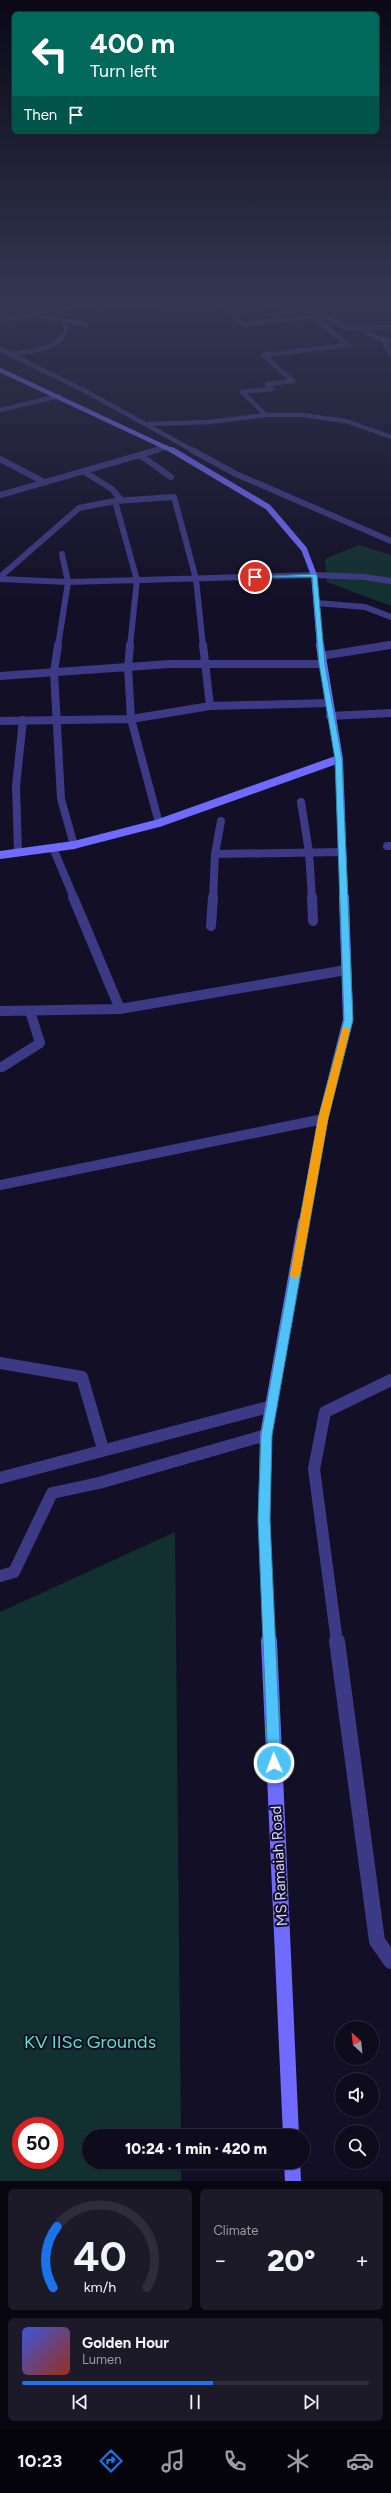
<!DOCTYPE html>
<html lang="en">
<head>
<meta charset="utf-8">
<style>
  :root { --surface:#0e0b1c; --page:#1c1929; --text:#f1f3f6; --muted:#9b9ba3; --line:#2e2b3b; --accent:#1a73e8 }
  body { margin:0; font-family:Figtree,sans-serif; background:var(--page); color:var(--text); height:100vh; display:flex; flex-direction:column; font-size:15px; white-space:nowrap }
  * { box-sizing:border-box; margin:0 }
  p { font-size:13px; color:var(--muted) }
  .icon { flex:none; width:22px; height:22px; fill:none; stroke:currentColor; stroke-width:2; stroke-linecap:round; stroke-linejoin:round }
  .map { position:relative; height:2181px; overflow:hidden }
  .side { display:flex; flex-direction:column; gap:8px; padding:8px; background:#08060f; flex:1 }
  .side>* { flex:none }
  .top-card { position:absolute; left:12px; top:12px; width:367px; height:122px; border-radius:6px; box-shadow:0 1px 3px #0004,0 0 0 1px var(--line); background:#00695c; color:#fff; overflow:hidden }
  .needle { width:26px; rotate:333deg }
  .buttons { position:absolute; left:335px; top:2021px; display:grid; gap:8px }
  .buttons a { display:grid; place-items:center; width:44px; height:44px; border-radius:50%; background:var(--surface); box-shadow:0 1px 3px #0004,0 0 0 1px var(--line); font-size:20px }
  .speed { position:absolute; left:12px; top:2117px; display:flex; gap:8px; font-size:20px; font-weight:700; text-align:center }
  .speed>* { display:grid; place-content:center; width:52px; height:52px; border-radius:50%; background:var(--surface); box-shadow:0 1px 3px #0004,0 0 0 1px var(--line); line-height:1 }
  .speed .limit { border:6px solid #d22; background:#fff; color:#111 }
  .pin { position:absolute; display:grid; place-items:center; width:34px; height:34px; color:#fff; margin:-17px; border:2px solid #fff; border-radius:50%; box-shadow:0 1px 4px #0007 }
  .me { position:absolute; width:44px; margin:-22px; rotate:358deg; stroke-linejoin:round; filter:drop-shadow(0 0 3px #0008) }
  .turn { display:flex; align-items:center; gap:14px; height:84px; padding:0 12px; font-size:18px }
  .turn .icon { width:52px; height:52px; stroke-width:2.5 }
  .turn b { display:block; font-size:28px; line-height:34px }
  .then { display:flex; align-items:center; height:38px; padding:0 12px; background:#0003; gap:8px; font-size:15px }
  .big { font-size:30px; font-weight:800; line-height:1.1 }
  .side .card { flex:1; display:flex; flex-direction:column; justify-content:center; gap:6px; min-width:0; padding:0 14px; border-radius:6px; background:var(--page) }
  .side .dial { align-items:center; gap:0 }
  .dial svg { height:104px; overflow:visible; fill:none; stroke:var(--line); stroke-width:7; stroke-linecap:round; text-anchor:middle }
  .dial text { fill:var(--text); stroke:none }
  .song { display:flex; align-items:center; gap:12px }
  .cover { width:48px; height:48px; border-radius:6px; background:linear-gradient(135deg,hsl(230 70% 55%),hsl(10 70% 35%)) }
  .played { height:4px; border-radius:2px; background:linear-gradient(90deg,var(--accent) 55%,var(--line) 55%) }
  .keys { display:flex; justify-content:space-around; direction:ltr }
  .heat { display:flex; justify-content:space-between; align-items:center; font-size:22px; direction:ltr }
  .side .tiles { flex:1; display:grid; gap:8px; grid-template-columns:1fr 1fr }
  .card:last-child { grid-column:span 2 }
  .trip { position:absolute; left:82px; top:2129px; width:228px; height:40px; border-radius:20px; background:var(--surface); box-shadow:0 1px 3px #0004,0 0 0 1px var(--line); font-weight:800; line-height:40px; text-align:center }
  .tab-bar { display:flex; height:64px; justify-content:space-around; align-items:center; background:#06040b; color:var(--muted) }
  .tab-bar .icon { width:28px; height:28px }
  .tab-bar .current { color:var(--accent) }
  .tab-bar b { font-size:18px; color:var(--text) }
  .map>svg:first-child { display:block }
</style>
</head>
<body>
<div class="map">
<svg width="391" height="2181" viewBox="0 0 391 2181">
  <rect width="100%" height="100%" fill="#130f26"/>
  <path fill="#12302f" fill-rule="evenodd" d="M359 545 391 555V606L327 582 325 559Z
    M175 1532 181 2136H89V2162H181V2181H0V1612ZM21 2126H55V2160H21Z"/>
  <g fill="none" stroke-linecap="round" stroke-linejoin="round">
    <path stroke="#3d3a85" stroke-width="4.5" d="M214 299 243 324 312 317 349 345 263 355 293 381 267 384 272 389 242 392 266 415H302L346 421 391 437
      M293 299 301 311 326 317 347 328 391 327
      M107 303 129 305 196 299
      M232 314 259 309 275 303 265 299
      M37 316 86 324
      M0 321 114 299
      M366 328V332L377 338 391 341
      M383 340 391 355
      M0 349 85 391 194 451
      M9 354C31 351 58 352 67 328L61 320
      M0 410 59 396
      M149 424 209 422 266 415"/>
    <path stroke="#3d3a85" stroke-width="6" d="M192 450 236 474 391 541
      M140 455 171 477
      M314 575 364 577 391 581
      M317 603 365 607 391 617
      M384 646 391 645"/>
    <path stroke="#3d3a85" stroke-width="8" d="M321 656 390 645
      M330 716 391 713
      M387 846H391"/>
    <path stroke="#3d3a85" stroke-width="12" d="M0 1576 14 1572 52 1493 99 1483 266 1435
      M337 1642 314 1469 325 1412 391 1380"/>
    <path stroke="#3d3a85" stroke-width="16" d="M337 1641 377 1941 391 1961"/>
    <path stroke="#3d3a85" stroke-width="4.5" d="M154 451 167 447"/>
    <path stroke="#3d3a85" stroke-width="6" d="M0 459 44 482
      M83 471 112 489 121 500
      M0 495 157 450
      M115 501 137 580 130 646
      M0 577 79 508 115 501 174 497 196 579 203 646
      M0 579 68 582 314 575
      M58 646 68 582 62 554"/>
    <path stroke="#3d3a85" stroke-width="8" d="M58 645 54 672 61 799 74 845
      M130 645 128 668 131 719 159 823
      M203 645 210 706
      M0 676 170 664H322
      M0 721 131 719 210 706 328 703
      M301 802 309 852 312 898
      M53 848 74 898
      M18 852 16 786 23 720
      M215 854 221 821
      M213 898 215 854 342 852"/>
    <path stroke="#3d3a85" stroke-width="10" d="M73 897 120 1009 346 970
      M312 897 313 921
      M211 926 213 897
      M0 1011 120 1009
      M2 1067 40 1043 30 1011
      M0 1185 323 1119"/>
    <path stroke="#3d3a85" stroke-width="12" d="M0 1363 82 1377 103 1449
      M0 1478 272 1406"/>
    <path stroke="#6f6bff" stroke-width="4.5" d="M0 370 173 451"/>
    <path stroke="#6f6bff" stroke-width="6" d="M172 450 268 507 304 549 314 575 320 646"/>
    <path stroke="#6f6bff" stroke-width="8" d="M320 645 339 759 344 898
      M0 855 74 845 159 823 339 759"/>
    <path stroke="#6f6bff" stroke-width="10" d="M304 1223 323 1119 348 1020 344 897"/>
    <path stroke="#6f6bff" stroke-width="12" d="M269 1642 264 1519 266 1435 304 1222"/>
    <path stroke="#6f6bff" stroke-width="16" d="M269 1641 291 2136
      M292 2162 293 2181"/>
  </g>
  <linearGradient id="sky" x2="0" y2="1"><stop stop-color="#0a0815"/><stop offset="0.5" stop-color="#333752"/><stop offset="1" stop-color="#333752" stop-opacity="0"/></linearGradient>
  <rect width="391" height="604" fill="url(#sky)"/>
  <path fill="#4fc3f7" stroke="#337fa1" d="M314 574 317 575 325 664 342 759 353 1020 328 1119 272 1435 270 1519 281 1763 279 1768 274 1770 270 1768 268 1763 258 1519 261 1435 318 1119 344 1020 335 759 319 664 312 577H252Z"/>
  <path fill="#f59e0b" d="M343 1027 350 1029 328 1119 300 1275 295 1279 290 1275 318 1119Z"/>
  <g text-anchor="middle" stroke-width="4" stroke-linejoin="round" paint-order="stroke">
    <g font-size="15" fill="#d9d4ff" stroke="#130f26">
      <text transform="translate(279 1866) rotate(-93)" y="5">MS Ramaiah Road</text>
    </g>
    <g font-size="18" fill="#5fe0c0" stroke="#130f26">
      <text x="90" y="2048">KV IISc Grounds</text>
    </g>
  </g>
</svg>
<div class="buttons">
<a><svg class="needle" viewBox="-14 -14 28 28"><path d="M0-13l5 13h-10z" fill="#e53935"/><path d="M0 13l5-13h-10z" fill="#9b9ba3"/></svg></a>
<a><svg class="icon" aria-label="sound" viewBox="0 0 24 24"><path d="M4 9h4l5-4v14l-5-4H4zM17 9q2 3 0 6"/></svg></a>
<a><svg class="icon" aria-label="search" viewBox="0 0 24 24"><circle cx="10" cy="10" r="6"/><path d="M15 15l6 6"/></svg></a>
</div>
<div class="speed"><div class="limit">50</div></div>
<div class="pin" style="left:255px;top:577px;background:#d93025"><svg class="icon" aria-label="arrive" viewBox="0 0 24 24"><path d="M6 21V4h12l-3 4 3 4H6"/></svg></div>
<svg class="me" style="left:274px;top:1763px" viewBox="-20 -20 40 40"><circle r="17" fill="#4fc3f7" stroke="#fff" stroke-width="3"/><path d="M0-11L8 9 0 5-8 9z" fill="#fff"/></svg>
<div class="trip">10:24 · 1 min · 420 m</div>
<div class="top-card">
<div class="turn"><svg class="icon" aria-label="left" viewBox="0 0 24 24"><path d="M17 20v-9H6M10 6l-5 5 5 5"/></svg><div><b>400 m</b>Turn left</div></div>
<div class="then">Then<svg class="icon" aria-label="arrive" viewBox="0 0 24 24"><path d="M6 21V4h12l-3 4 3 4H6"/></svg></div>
</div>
</div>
<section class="side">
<div class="tiles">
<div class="card dial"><svg viewBox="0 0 100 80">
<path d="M14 69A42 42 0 1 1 86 69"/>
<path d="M14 69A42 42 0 0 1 17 22" stroke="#1a73e8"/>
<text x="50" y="56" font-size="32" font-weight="700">40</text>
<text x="50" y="72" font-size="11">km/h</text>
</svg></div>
<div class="card"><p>Climate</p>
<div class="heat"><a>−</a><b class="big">20°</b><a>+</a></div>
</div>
<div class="card">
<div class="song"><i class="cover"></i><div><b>Golden Hour</b><p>Lumen</p></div></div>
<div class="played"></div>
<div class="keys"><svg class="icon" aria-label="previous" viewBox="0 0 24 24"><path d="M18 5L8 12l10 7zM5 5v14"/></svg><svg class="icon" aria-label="pause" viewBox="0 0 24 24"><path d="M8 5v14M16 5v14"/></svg><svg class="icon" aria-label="next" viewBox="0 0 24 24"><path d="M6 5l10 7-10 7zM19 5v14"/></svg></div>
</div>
</div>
</section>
<nav class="tab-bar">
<b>10:23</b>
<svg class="icon current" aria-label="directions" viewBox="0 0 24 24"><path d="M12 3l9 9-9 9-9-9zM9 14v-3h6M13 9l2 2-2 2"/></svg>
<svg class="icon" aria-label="music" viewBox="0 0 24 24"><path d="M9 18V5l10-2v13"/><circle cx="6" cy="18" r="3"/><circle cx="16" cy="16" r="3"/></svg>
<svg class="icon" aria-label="phone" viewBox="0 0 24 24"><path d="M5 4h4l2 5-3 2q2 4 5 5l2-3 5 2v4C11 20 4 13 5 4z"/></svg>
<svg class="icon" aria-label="climate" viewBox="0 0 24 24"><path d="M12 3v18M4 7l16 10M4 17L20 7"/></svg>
<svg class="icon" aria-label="car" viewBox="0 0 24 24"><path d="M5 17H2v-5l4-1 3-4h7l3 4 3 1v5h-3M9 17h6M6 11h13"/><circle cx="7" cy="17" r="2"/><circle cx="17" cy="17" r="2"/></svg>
</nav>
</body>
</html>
